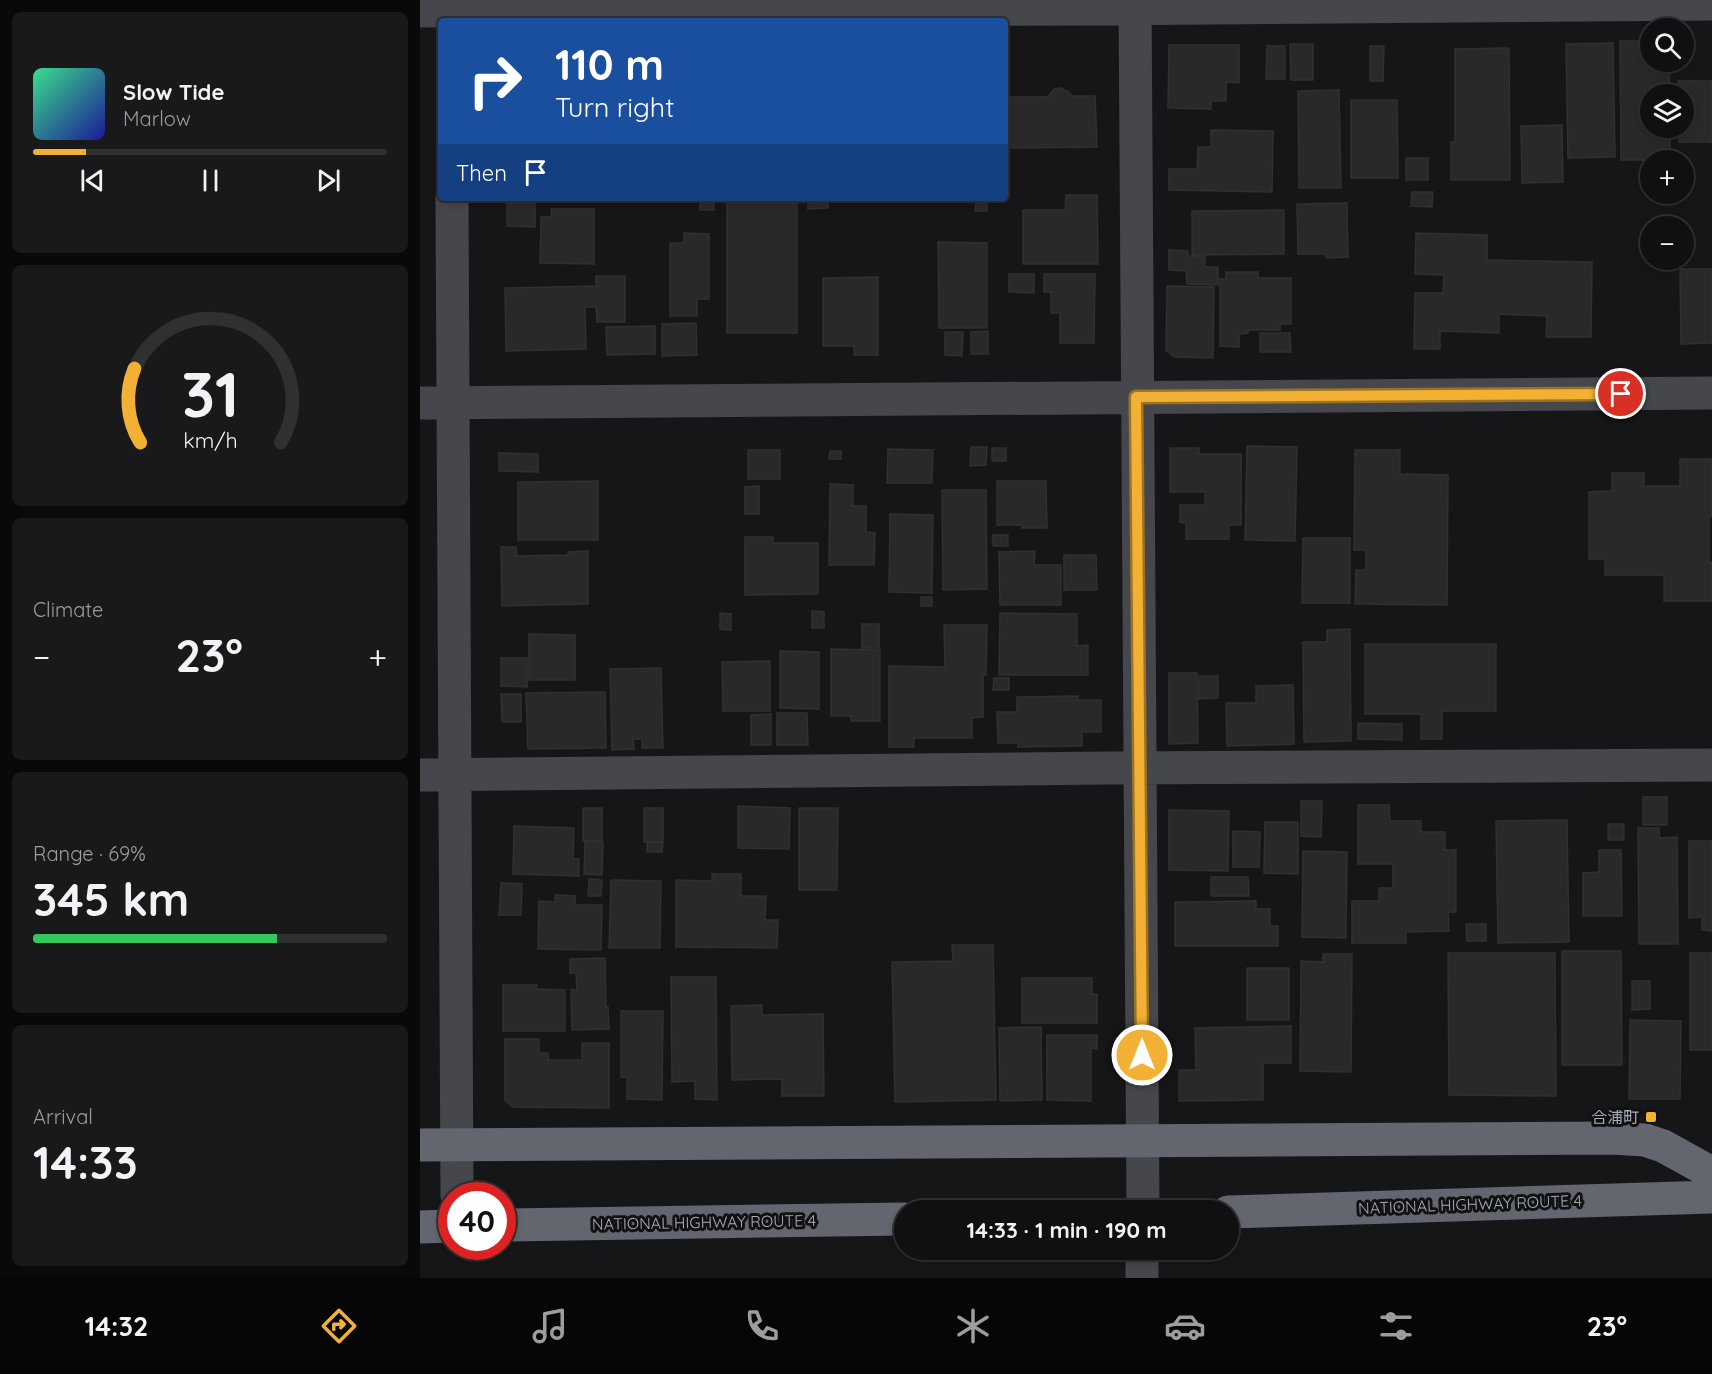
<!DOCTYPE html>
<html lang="en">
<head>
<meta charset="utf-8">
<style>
  :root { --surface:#101012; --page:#19191b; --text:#f1f3f6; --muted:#9c9d9f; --line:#303032; --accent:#f2b134 }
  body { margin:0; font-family:Quicksand,"Noto Sans JP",sans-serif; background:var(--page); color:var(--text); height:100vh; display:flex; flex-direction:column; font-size:22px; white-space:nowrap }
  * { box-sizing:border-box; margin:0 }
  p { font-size:20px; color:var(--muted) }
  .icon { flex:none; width:33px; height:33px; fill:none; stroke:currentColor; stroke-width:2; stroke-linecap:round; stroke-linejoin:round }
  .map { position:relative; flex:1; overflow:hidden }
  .drawer { display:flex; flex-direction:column; gap:12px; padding:12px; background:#09090a; width:420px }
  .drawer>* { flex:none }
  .hud { position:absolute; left:18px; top:18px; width:570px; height:183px; border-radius:6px; box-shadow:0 3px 9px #0003,0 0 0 2px var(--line); background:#1a4fa0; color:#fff; overflow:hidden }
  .buttons { position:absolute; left:1220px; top:18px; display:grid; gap:12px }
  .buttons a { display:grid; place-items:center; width:54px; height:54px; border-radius:50%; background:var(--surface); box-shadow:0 3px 9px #0003,0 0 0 2px var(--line); font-size:30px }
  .speed { position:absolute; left:18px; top:1182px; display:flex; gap:12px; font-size:30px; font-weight:700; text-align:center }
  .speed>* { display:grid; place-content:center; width:78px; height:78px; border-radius:50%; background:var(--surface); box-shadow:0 3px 9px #0003,0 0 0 2px var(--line); line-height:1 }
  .speed .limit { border:9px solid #d22; background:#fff; color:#111 }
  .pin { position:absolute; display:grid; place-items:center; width:51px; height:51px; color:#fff; margin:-26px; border:3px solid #fff; border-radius:50%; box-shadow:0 2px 6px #0007 }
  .me { position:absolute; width:66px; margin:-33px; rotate:0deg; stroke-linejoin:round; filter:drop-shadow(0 0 4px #0008) }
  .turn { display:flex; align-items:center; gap:21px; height:126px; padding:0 18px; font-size:27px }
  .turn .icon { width:78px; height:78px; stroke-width:2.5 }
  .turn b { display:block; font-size:42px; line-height:51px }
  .then { display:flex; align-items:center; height:57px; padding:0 18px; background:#0003; gap:12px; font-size:22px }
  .big { font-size:45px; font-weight:800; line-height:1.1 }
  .drawer .card { flex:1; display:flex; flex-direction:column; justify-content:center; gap:9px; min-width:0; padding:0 21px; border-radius:9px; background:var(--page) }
  .drawer .dial { align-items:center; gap:0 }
  .dial svg { height:156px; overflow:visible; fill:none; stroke:var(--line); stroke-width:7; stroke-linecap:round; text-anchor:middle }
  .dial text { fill:var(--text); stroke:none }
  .song { display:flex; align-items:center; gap:18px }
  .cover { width:72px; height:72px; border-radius:9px; background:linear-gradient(135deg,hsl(150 70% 55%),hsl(240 70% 35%)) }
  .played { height:6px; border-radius:3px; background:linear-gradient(90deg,var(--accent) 15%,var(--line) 15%) }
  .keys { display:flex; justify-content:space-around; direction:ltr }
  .heat { display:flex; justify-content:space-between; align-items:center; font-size:33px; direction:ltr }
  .charge { height:9px; border-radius:4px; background:linear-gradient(90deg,#34c759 69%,var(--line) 0) }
  .trip { position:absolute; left:474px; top:1200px; width:345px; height:60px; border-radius:30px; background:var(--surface); box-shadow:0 3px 9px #0003,0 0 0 2px var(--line); font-weight:800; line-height:60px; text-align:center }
  .menu { display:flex; height:96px; justify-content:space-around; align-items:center; background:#060607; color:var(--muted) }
  .menu .icon { width:42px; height:42px }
  .menu .selected { color:var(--accent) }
  .menu b { font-size:27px; color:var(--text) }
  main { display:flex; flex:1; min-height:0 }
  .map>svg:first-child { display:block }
</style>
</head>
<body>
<main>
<section class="drawer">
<div class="card">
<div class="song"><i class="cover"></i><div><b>Slow Tide</b><p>Marlow</p></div></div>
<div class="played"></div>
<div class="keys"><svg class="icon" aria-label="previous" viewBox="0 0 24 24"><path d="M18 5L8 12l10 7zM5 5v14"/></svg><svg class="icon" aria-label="pause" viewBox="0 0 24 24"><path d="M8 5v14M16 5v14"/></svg><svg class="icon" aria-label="next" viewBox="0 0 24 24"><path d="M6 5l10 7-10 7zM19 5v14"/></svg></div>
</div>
<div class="card dial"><svg viewBox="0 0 100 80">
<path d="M14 69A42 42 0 1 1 86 69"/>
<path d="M14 69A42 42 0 0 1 11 31" stroke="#f2b134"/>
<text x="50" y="56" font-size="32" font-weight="700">31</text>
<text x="50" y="72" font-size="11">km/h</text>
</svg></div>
<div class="card"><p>Climate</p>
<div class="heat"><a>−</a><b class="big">23°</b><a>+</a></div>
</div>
<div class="card"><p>Range · 69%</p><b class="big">345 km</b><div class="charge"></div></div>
<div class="card"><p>Arrival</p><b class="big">14:33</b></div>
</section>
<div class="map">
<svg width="1292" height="1278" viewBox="0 0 1292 1278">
  <rect width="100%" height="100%" fill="#161618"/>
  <path fill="#29292c" stroke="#303034" stroke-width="1.5" d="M1200 41H1230V62H1249L1250 94H1230V128H1250V160H1201Z
    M1193 43 1195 157 1148 158 1146 44Z
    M870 44H893V80H871Z
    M749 45H819V83L806 82V101H791V109L748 108Z
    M847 46H865V79H846Z
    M950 46H964L963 81H950Z
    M1089 48 1090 180H1031V142H1035V49Z
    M1258 81H1292V142H1259V128H1263V94H1258Z
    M640 88 649 92 652 96H675L677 147 585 148V97H628L634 89Z
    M919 90 921 188H879L878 91Z
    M931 100H977L978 178H931Z
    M1142 125 1143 182 1102 183 1101 126Z
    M791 130 853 131 852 192 749 190V169H777L778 147H791Z
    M986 158H1008V180H986Z
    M992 192H1013L1012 207 991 206Z
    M646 195H677L678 264H603V210H645Z
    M280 198H294V210H280Z
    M388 198H408V208L388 209Z
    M556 198H567V211H555Z
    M87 203H115V227L87 226Z
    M307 203H377V333H307Z
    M927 203 928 257 906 258V254H878L877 204Z
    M131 209H174V264L120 263 121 217H132Z
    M864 210V254L772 255V211Z
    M264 233 289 234V299H277V316H250V243H264Z
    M996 233 1067 235V260L1172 262 1171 337H1126L1127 316 1079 314V333L1020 331V349H994L995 293H1023L1024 275 995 274Z
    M518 242 567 243V328H519Z
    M749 250 768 251V256H785V267H798V285L767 284 766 271 749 270Z
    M1260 269H1292V343L1261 344Z
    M806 272H838V278H871V324H860V330H828V333L819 334V347L800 346V279H806Z
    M589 274H614V293L589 292Z
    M624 274H675L674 343H640V313H631V292H624Z
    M176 276H205V322H177L176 307H165L166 349 86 351 85 288 176 286Z
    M458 277V355H434V346H403V278Z
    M747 286 794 287 793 358 754 357 746 350Z
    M276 323 277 355 242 356V324Z
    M235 326V354L187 355 186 327Z
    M568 331V354H551V332Z
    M525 332H543L542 356 525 355Z
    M840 333H870L871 352H840Z
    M827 446 877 447 875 541 825 540Z
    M551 447H567L566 465 550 466Z
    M572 448H586V461H572Z
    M750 448H779V454H821V525H809V539H766V523L760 522V505H785V492H750Z
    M468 449 513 450 512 483H467Z
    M328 450H360V479H328Z
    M935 450H980V474L1028 475 1027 605 935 604 936 570H946V550H934Z
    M410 451H421V459H409Z
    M79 453 118 454V472L79 471Z
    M1260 459H1292V516H1289V562H1292V601H1244V575H1185V559H1169V492L1192 491V473H1224V486H1260Z
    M178 481V540H98V482Z
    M577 481H626L627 528H602V525H577Z
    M410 484 433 485V506H446V532L455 533 454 565H409Z
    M339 486V514H325V487Z
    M522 490H566L567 589 523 590Z
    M470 514 513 515 512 593 469 592Z
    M573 535H588V546H573Z
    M325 537H353V543H398V594L325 595Z
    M883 538H930V603H882Z
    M81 547H96L97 556 148 555V552L168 551V604L82 606Z
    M615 551 614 565H641V605H580L579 552Z
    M644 555H676L677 590H644Z
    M501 597H512V606H501Z
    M392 611 404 612V628H392Z
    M300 613 311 614V630L300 629Z
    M580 613 657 614V646L668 645V675H579Z
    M442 624H459V648H442Z
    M524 625H567L566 675H563V717L552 718V738H494V747H469V666L525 667Z
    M930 629 931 741 884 742 883 642H907V630Z
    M109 634 155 635V680H109Z
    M945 644H1076V711H1022V739H1001V714H945Z
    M411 649 460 650V721H431V716H411Z
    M360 651 399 652V709L360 708Z
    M81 658H107V687L81 686Z
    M350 661V711H303L302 662Z
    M241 668 243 748H222V739H213L214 749 192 750 190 669Z
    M749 673H777L778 743 749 744Z
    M779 676H798V698L779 699Z
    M574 678H589V690H573Z
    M873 685 874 744 807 746 806 703H836V686Z
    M185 692 186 748 108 749 106 693Z
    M81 694H101V722H82Z
    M658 696 657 700H681V732H662V746L598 747V743H578L577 712H597V697Z
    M357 713H387L388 745H357Z
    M351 714V745H331V715Z
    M938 723 982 724V740L938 739Z
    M1223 797H1247V825H1223Z
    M881 801H902L901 837 881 836Z
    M938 805H969L970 821H1001V832H1025V850H1036V912H1028L1029 931 986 932V943H932V901H959V888H973V864H938Z
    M318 806 370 808 369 849 318 848Z
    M163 808H182V841H163Z
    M224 808H243V842H224Z
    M379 808H418L417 890H379Z
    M749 810 809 811 808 871 749 870Z
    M1147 820 1149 942 1078 943 1076 821Z
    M845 822H878V874L844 873Z
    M1188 824H1204V840H1188Z
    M94 826 154 828 153 859H159V876L93 874Z
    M1218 828H1239L1240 838 1257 837 1258 944H1219Z
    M813 831 840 832 839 867H813Z
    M165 841 183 842 182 875 164 874Z
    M1269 841H1292V931L1282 930V917L1269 918Z
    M227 842H243L242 852H227Z
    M1179 850H1201L1202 916H1163V873L1179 872Z
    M883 851 927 852 926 938 882 937Z
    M292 874H321V896H346L345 920H358L357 948 256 947V880L292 881Z
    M791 877H828L829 896H791Z
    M169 879 182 880 181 896H168Z
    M191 880 241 881 240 948H189Z
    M81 883 102 884 101 915H79Z
    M135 895 155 896V905H182L181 950 118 949 119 901 135 902Z
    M836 901V909H850V926H858V946H755V902Z
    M1046 924H1066V941H1047Z
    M532 945H573L576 1100 475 1102 472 962 533 961Z
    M1142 951H1201L1202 1065H1142Z
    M1028 953H1135L1136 1096 1029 1095Z
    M1270 953H1292V1050H1270Z
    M903 954H932L931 1072 880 1071 881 961 903 962Z
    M185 958 186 1007H188L189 1029 152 1030 151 990H157L156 973H150V959Z
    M827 968H869V1020H827Z
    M251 977H296L297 1100 275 1099V1081L252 1082Z
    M602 978H672V994H677V1023H602Z
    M1212 981H1230V1009L1212 1010Z
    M83 985H117L116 989 145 990V1031H83Z
    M342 1005V1015L403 1014 404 1096H362V1079L312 1080 311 1006Z
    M201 1011H243L242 1100 207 1099V1077H201Z
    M1210 1020 1261 1021 1260 1099H1209Z
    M871 1026V1063H843V1100L759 1101V1070H776L775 1028Z
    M621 1027 622 1100 580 1101 579 1028Z
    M627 1035H677V1049L671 1048V1101L627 1100Z
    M85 1039H119V1053H128V1060H162V1043H189V1108L92 1107 85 1100Z"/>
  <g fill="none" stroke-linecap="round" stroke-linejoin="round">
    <path stroke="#45474d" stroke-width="33" d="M715 0 723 1210
      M0 11 670 9 1292 4
      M32 198 37 1196
      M0 403 1292 393
      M0 775 687 768 1292 765
      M722 1278V1250"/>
    <path stroke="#63666e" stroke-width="33" d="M0 1145 1192 1138 1225 1140 1243 1146 1292 1173
      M808 1212 1292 1197
      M82 1225 484 1219
      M0 1227 32 1226"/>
  </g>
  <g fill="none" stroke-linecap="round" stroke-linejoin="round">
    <defs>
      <path id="route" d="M722 1055 716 397 1201 394"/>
    </defs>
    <use href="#route" stroke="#9d7322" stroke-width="15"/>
    <use href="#route" stroke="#f2b134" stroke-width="10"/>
  </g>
  <rect fill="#f2b134" stroke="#111113" stroke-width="2" x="1225" y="1111" width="12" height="12" rx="3"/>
  <g text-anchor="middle" stroke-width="6" stroke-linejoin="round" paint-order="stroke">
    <g font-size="16" fill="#a8adb8" stroke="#111113" text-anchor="end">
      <text x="1219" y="1123">合浦町</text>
    </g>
    <g font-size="16" fill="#a8adb8" stroke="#111113">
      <text transform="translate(1050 1204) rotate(-2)" y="6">NATIONAL HIGHWAY ROUTE 4</text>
      <text transform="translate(284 1222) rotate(-1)" y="6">NATIONAL HIGHWAY ROUTE 4</text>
    </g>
  </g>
</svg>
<div class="buttons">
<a><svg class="icon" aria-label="search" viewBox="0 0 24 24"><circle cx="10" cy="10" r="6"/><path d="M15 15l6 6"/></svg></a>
<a><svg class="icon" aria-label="layers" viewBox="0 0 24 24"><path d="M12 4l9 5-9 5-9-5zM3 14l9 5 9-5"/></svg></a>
<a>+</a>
<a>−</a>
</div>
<div class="speed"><div class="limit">40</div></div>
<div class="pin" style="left:1201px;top:394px;background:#d93025"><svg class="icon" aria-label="arrive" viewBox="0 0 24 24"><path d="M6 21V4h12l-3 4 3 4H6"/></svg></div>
<svg class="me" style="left:722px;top:1055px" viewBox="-20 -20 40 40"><circle r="17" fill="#f2b134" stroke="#fff" stroke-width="3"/><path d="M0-11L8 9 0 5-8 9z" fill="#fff"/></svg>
<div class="trip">14:33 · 1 min · 190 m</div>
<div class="hud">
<div class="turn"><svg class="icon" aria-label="right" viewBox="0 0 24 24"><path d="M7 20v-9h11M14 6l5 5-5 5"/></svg><div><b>110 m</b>Turn right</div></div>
<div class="then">Then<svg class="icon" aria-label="arrive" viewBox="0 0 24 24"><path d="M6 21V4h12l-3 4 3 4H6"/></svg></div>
</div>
</div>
</main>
<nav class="menu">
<b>14:32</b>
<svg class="icon selected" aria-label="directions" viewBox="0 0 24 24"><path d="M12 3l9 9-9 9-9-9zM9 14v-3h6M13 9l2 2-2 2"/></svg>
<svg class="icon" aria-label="music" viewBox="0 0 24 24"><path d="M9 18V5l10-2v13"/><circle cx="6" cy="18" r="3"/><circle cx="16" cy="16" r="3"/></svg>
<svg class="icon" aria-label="phone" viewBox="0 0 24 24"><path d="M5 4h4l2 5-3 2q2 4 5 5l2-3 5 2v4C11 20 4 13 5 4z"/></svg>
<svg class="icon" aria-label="climate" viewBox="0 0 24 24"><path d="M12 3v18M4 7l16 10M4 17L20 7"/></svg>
<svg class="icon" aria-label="car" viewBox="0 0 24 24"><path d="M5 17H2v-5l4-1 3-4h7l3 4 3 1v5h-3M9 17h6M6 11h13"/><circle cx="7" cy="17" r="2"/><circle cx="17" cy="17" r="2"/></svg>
<svg class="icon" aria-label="filters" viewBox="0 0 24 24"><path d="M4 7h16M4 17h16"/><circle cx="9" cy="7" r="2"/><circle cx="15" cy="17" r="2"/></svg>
<b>23°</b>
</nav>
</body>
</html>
